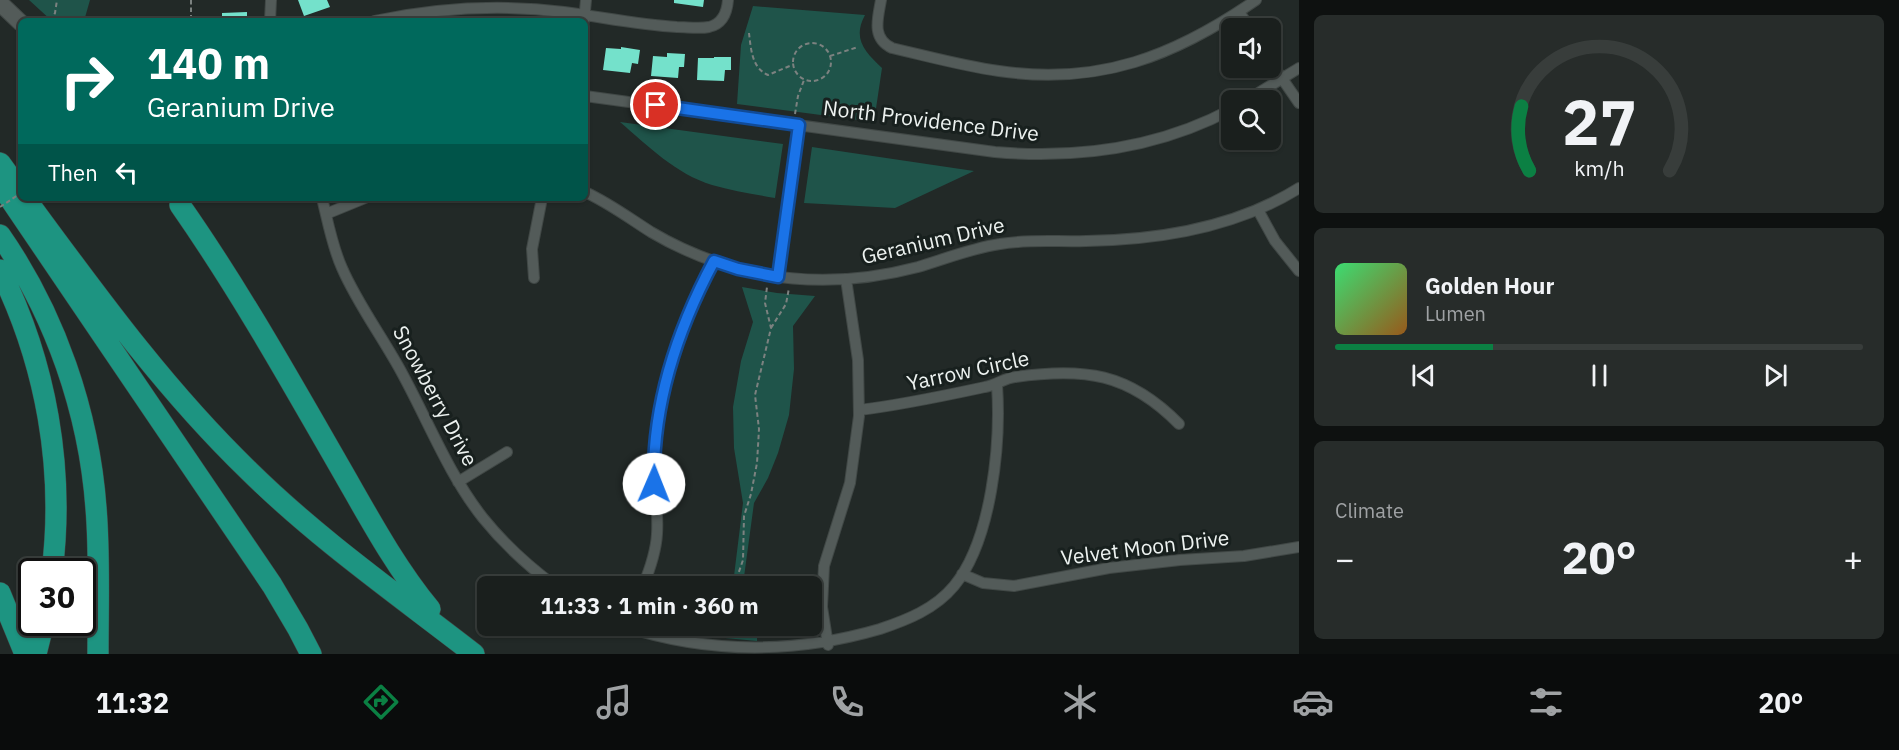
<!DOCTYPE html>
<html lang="en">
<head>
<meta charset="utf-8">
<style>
  :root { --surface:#1a1f1d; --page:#272c2a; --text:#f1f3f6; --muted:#9fa2a4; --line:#383d3b; --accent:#0b8043 }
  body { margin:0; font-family:"IBM Plex Sans",sans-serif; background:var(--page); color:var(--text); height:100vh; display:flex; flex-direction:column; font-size:22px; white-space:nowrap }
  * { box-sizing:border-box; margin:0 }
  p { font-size:20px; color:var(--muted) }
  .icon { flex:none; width:33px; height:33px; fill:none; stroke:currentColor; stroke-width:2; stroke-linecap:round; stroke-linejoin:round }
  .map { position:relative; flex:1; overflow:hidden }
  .details { display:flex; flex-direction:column; gap:15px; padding:15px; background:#0e1110; width:600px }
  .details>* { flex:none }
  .hud { position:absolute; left:18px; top:18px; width:570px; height:183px; border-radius:9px; box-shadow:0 2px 4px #0004,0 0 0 2px var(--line); background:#00695c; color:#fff; overflow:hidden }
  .controls { position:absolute; left:1221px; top:18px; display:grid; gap:12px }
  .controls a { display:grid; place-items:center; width:60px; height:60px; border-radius:9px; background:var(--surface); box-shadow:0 2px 4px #0004,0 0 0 2px var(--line); font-size:30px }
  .speed { position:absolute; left:18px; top:558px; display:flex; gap:12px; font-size:30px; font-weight:700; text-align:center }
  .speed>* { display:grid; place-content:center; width:78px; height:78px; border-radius:50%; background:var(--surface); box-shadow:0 2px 4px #0004,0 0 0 2px var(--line); line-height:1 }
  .speed .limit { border:3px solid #111; border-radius:9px; background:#fff; color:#111 }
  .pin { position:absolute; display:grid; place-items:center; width:51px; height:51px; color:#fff; margin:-26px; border:3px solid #fff; border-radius:50%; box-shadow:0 2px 6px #0007 }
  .me { position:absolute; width:66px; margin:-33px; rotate:1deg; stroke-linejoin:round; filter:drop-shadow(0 0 4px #0008) }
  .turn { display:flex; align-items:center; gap:21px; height:126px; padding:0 30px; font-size:27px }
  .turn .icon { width:78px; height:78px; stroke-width:2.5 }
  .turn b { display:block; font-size:42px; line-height:51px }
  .then { display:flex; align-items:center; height:57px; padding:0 30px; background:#0003; gap:12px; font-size:22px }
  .big { font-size:45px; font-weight:700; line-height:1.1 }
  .details .widget { flex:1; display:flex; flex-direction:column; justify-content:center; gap:9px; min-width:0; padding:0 21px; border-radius:9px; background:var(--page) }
  .details .dial { align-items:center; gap:0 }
  .dial svg { height:156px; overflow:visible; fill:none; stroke:var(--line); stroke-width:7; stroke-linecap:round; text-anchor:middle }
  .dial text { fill:var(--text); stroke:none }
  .song { display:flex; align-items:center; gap:18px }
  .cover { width:72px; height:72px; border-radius:9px; background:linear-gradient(135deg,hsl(140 70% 55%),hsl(30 70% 35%)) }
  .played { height:6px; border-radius:3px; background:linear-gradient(90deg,var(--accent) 30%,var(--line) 30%) }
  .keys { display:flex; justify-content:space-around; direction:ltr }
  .heat { display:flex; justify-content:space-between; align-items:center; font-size:33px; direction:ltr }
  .trip { position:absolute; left:477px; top:576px; width:345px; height:60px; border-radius:9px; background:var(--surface); box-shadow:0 2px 4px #0004,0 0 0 2px var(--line); font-weight:700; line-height:60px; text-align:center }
  .tab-bar { display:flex; height:96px; justify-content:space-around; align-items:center; background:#0a0c0c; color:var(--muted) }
  .tab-bar .icon { width:42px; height:42px }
  .tab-bar .selected { color:var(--accent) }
  .tab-bar b { font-size:27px; color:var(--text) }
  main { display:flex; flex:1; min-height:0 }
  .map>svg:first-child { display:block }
</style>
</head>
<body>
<main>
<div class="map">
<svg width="1299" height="654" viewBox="0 0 1299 654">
  <rect width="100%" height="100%" fill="#222927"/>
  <path fill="#1f544a" d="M29 0H90L84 21H52Z
    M753 6 865 15C852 39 865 52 882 68L874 122 737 104 741 45Z
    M620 122 783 144 775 198C754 194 732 191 712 185 676 174 648 146 620 122Z
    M812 147 974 171 895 208 804 203Z
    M742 287 777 293 815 296 793 326 794 369 789 415 778 453 768 478 754 503 744 577 746 586H728L734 576 743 503 734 448 733 407 741 361 753 322Z
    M709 626H752L755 637H757V641L704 636Z"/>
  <path fill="#74e1cb" d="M298 0H327L330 7 304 16Z
    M674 0H704L703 7 674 3Z
    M247 12V21H222V13Z
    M621 47 640 50 638 64 632 63 630 73 603 70 606 48 621 49Z
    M667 53 685 54 684 67H679L678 78 651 76 653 56 667 57Z
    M714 57H731V70H725L724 81 697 80 698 58H714Z"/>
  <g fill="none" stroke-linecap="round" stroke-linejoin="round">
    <defs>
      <path id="street" d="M881 0C878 18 871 38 892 48 927 56 963 66 999 71 1099 86 1175 56 1256 0
        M1239 12 1250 28
        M270 21 271 0
        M374 21C436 8 501 4 564 12 602 17 639 25 677 27 687 27 699 29 709 27 722 24 727 13 728 0
        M584 21 586 0
        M1270 61 1299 103
        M585 96 995 152C1077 159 1159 148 1232 109
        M1247 100 1299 68
        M585 192C609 203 629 218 651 232 683 251 719 265 756 273 809 284 865 281 918 267 945 259 972 248 1000 244 1029 239 1058 242 1086 241 1159 240 1237 227 1299 188
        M322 198C328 222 332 246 342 268 358 305 384 339 403 375 429 423 449 475 483 518 504 544 528 566 555 586
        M1258 210 1275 241 1299 271
        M326 214 365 198
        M778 277 799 125
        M534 278 532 249 542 198
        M859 410C902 405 943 396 985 387 996 385 1005 378 1015 377 1084 367 1129 373 1179 424
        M458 482 507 452
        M962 574 983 583 1014 586 1109 568 1180 560 1244 556 1299 547
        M643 586C650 569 656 552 657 534 659 506 652 479 654 452 658 384 682 320 714 261
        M623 626C708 654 794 654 880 629 907 620 935 609 954 586 992 540 1001 443 997 385
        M828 645 822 607 824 566 850 483 859 416 858 360 846 279"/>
      <path id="secondary" d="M0 3 21 23"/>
      <path id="highway" d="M0 163 21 192
        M0 184 272 585 298 629 311 654
        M25 198C95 293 164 389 249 471 318 539 398 595 474 654
        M180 205C238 288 287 375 337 462 366 512 393 564 430 609
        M0 235C55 314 89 412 96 508 100 556 98 605 98 654
        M0 270C46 363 65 468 52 572
        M0 593 25 654
        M36 654 44 622"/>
    </defs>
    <use href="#street" stroke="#414846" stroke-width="12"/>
    <use href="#secondary" stroke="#414846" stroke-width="18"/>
    <use href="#highway" stroke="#414846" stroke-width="22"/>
    <path stroke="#7c8280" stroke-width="2" stroke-dasharray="4.5 3" stroke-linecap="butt" d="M191 0V21
      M51 21 55 13 57 0
      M749 33C751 50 752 68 768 75L792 65
      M793 62a19 19 0 1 1 38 0a19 19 0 1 1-38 0Z
      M830 56 858 47
      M795 114 798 96 804 80
      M771 328 786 304 789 288
      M734 586 743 560 744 516 751 494 757 463 759 429 755 395 771 328 765 303 767 287
      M729 635V626"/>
    <use href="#street" stroke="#535b59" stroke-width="10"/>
    <use href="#secondary" stroke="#535b59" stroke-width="16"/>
    <use href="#highway" stroke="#1d9481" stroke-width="21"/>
    <path stroke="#7c8280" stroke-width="2" stroke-dasharray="4.5 3" stroke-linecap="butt" d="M0 207 21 193"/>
  </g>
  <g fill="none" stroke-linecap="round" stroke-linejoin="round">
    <defs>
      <path id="route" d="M654 484C652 405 677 330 714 261L738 269 778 277 799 125 656 105"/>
    </defs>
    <use href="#route" stroke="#114b97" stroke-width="15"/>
    <use href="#route" stroke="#1a73e8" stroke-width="10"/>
  </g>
  <g text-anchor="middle" stroke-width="6" stroke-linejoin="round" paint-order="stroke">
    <g font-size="21" fill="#edf2f0" stroke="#18201e">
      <text transform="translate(931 121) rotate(7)" y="7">North Providence Drive</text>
      <text transform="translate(933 241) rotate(-13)" y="7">Geranium Drive</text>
      <text transform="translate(968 371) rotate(-12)" y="7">Yarrow Circle</text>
      <text transform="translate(435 396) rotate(62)" y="7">Snowberry Drive</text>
      <text transform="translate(1145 548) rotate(-7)" y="7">Velvet Moon Drive</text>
    </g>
  </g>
</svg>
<div class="controls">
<a><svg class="icon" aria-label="sound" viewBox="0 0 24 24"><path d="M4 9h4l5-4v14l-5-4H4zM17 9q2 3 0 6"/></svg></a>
<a><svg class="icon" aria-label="search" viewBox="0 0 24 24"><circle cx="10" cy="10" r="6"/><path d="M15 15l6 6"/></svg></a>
</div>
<div class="speed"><div class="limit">30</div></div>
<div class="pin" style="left:656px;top:105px;background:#d93025"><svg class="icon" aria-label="arrive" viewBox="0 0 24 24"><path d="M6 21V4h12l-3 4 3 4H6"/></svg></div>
<svg class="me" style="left:654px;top:484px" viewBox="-20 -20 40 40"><circle r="19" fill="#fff"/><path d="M0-13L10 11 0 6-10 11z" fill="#1a73e8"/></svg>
<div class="trip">11:33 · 1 min · 360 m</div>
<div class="hud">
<div class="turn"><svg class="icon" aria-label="right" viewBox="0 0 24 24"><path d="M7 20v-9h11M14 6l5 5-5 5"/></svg><div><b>140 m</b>Geranium Drive</div></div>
<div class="then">Then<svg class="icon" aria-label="left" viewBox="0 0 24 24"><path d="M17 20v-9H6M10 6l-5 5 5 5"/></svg></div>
</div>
</div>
<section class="details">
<div class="widget dial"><svg viewBox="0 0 100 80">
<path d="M14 69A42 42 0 1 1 86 69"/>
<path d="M14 69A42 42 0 0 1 10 36" stroke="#0b8043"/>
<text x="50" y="56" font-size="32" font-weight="700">27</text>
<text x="50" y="72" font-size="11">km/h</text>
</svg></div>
<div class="widget">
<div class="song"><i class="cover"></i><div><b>Golden Hour</b><p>Lumen</p></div></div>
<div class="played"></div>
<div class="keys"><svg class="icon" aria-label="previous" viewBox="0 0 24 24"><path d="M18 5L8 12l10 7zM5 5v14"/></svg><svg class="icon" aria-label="pause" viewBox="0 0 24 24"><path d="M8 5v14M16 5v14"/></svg><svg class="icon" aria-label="next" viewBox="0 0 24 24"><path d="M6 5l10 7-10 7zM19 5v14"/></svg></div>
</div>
<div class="widget"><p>Climate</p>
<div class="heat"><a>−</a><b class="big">20°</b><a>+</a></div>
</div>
</section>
</main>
<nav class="tab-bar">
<b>11:32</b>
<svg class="icon selected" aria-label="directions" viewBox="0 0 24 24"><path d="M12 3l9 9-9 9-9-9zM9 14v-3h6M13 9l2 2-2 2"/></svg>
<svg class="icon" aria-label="music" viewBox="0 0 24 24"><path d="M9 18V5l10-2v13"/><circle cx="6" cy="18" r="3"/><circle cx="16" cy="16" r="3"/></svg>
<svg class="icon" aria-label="phone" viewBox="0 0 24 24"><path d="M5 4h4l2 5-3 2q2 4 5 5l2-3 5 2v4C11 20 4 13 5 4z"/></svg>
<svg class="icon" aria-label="climate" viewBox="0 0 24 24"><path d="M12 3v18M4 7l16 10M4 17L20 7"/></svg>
<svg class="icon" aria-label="car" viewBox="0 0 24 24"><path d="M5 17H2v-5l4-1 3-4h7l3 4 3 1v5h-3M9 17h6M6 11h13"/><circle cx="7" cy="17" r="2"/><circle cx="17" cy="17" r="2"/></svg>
<svg class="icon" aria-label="filters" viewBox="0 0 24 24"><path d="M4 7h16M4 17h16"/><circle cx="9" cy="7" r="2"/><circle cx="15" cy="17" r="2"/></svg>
<b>20°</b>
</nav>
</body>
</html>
